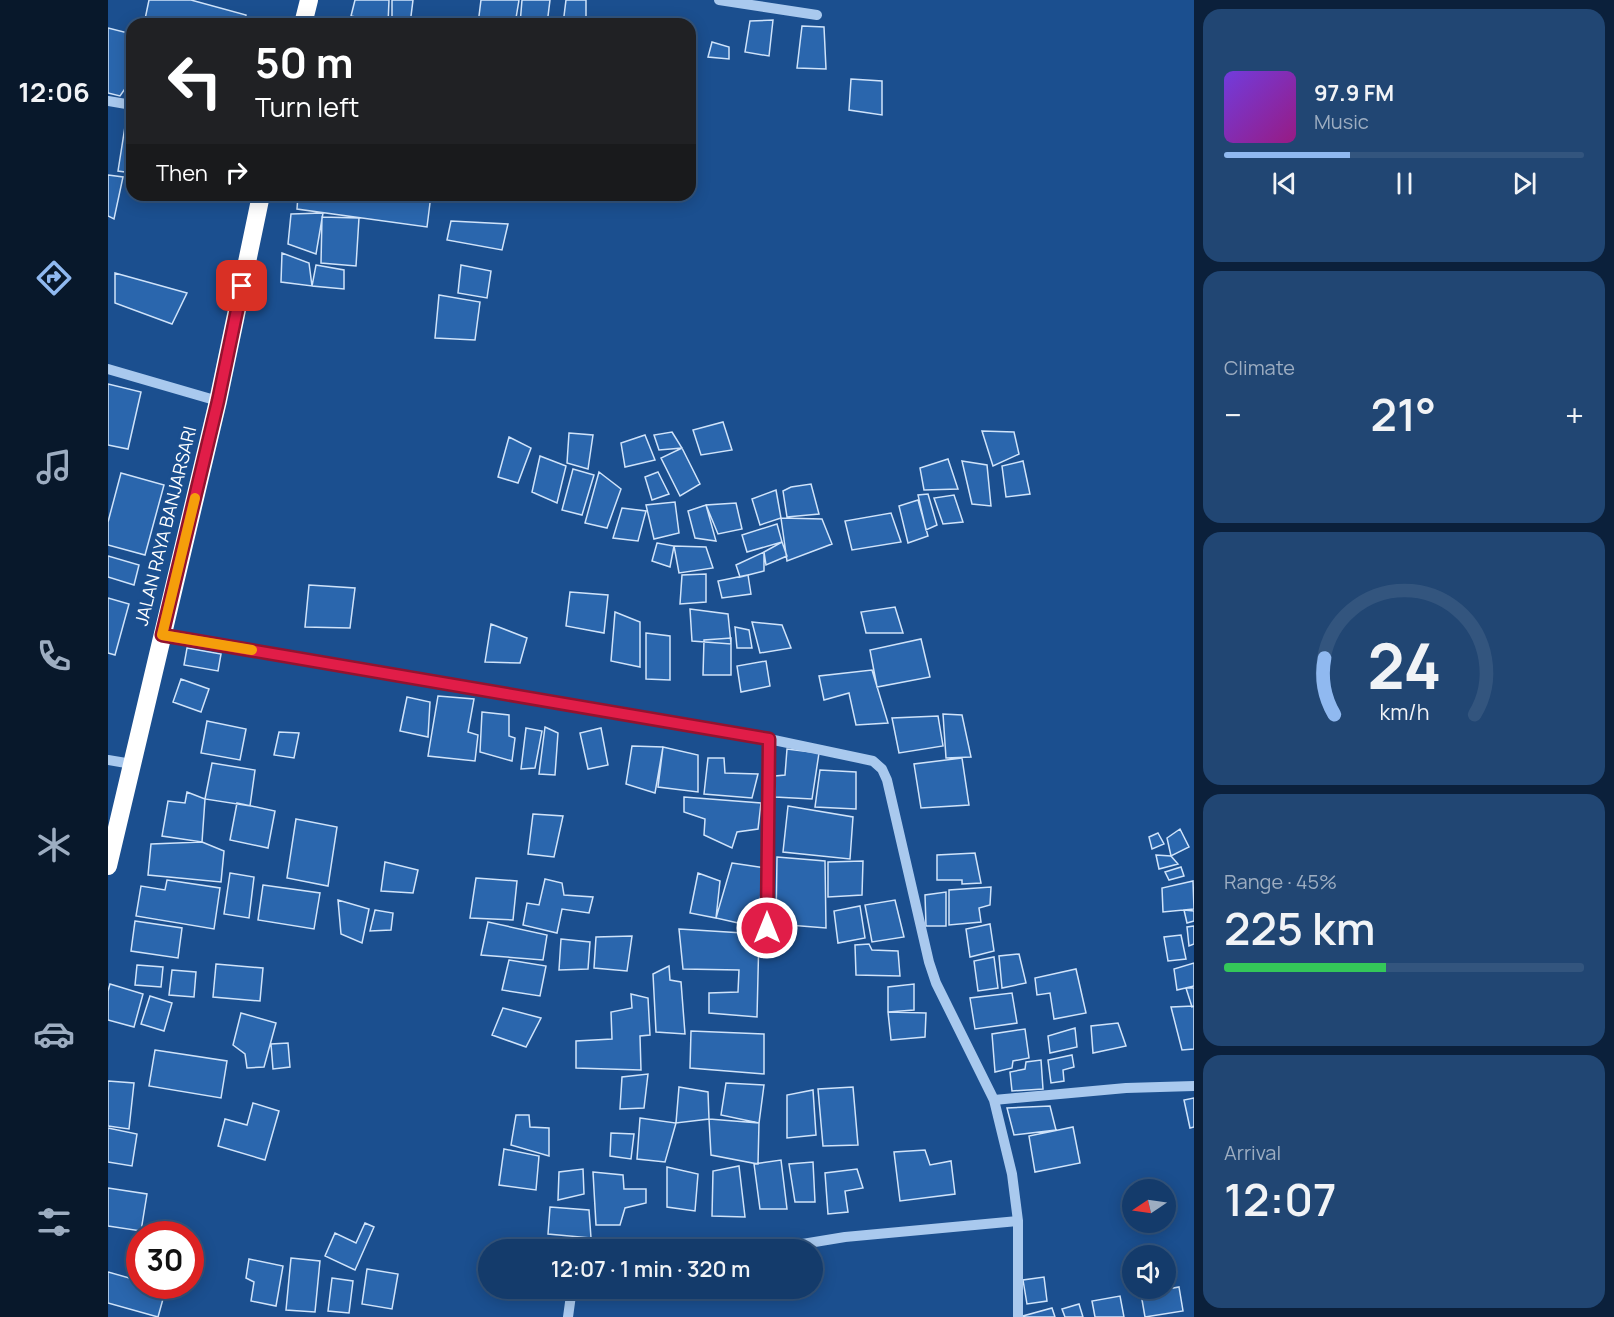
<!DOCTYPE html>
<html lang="en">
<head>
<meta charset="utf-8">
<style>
  :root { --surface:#143b6b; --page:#214673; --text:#f1f3f6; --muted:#9dadc1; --line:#33557e; --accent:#90b9f0 }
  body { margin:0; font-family:Manrope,sans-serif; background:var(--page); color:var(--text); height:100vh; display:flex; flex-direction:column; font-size:22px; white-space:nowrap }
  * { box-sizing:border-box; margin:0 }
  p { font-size:20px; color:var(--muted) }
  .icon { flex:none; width:33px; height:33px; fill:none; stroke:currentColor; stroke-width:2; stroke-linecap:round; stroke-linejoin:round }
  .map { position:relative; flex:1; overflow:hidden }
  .sheet { display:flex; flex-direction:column; gap:9px; padding:9px; background:#0b203b; width:420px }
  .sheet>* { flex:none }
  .top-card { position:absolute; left:18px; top:18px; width:570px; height:183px; border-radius:18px; box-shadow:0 3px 15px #0003,0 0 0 2px var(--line); background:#202124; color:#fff; overflow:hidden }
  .needle { width:39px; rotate:257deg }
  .fabs { position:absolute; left:1014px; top:1179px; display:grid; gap:12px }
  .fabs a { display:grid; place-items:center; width:54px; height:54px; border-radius:50%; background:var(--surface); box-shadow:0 3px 15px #0003,0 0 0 2px var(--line); font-size:30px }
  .speed { position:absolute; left:18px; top:1221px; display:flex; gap:12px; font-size:30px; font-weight:700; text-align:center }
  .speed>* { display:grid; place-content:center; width:78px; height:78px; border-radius:50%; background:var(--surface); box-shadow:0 3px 15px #0003,0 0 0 2px var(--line); line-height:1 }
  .speed .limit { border:9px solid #d22; background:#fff; color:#111 }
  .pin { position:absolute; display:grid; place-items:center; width:51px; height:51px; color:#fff; margin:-26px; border-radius:12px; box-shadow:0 3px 9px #0006 }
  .me { position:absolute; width:66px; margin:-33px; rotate:0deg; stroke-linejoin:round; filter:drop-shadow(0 0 4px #0008) }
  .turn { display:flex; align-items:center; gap:21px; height:126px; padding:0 30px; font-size:27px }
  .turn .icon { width:78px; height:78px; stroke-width:2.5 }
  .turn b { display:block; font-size:42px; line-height:51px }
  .then { display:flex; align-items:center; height:57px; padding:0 30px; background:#0003; gap:12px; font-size:22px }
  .big { font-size:45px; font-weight:600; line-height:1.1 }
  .sheet .card { flex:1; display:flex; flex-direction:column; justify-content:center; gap:9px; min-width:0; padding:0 21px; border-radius:18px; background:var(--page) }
  .sheet .dial { align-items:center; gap:0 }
  .dial svg { height:156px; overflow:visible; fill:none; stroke:var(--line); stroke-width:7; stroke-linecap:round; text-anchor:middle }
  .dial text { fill:var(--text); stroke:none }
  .song { display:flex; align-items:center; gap:18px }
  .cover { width:72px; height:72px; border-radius:9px; background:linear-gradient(135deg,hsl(260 70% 55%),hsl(310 70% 35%)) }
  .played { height:6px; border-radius:3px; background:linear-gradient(90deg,var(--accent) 35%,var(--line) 35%) }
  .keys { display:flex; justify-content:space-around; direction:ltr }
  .heat { display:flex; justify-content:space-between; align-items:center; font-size:33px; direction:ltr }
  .charge { height:9px; border-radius:4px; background:linear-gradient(90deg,#34c759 45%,var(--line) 0) }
  .trip { position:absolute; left:370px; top:1239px; width:345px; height:60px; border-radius:30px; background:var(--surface); box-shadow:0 3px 15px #0003,0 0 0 2px var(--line); font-weight:600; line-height:60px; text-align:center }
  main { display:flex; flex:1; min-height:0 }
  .dock { display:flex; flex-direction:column; width:108px; justify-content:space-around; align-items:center; background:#08182b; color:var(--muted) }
  .dock .icon { width:42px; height:42px }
  .dock .current { color:var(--accent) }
  .dock b { font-size:27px; color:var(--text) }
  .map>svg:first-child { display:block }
</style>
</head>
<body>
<main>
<nav class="dock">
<b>12:06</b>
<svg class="icon current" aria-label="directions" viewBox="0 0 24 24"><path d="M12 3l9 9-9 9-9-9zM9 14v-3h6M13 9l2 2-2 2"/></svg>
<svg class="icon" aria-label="music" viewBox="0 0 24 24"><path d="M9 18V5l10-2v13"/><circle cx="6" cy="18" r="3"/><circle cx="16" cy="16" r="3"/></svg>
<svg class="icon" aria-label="phone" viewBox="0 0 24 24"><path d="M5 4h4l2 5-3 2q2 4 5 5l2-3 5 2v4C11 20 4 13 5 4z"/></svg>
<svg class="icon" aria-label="climate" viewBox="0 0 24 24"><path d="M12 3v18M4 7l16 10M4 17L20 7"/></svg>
<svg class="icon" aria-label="car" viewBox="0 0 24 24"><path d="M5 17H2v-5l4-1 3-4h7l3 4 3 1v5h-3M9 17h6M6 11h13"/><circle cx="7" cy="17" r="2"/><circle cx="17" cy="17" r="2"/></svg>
<svg class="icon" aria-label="filters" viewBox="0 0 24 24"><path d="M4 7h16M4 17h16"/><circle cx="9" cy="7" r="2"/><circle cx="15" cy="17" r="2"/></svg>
</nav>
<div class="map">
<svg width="1086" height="1317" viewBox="0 0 1086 1317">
  <rect width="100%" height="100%" fill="#1b4f8f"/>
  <path fill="#2a66ad" stroke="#cfe3fa" stroke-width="1.5" d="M41 0H83L138 15 137 24H36Z
    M247 0H281L280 24 243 16Z
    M284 0H305L302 24H284Z
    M373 0H411L407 24H370Z
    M414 0H442L439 24H412Z
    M458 0H478V24H455Z
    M665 20 661 56 637 52 642 21Z
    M694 26 716 27 718 69 689 68Z
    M0 28 24 34V84L21 83 12 96 0 93Z
    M604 42 621 47V59L600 57Z
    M743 79 774 81V115L741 110Z
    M19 114H24V173L10 171Z
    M0 175 15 177 6 219 0 216Z
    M190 195H323L319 227 189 209Z
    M215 213 208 254 180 244 183 214Z
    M214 217 251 218 248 266 213 263Z
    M343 221 400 224 394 250 339 240Z
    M174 253 201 263 204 286 173 282Z
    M208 265 236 270V289L204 286Z
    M353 265 383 271 379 298 350 293Z
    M7 273 79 293 64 324 7 303Z
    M331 295 372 302 367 340 327 338Z
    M0 384 33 392 20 449 0 445Z
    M615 422 624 450 593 455 585 430Z
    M874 431 906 432 911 454 885 466Z
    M564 432 574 448 551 450 546 435Z
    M461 433 485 435 480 469 459 463Z
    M537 435 547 460 517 467 513 443Z
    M401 437 423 448 410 483 390 477Z
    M574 448 592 484 572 496 553 458Z
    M432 456 458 466 449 503 424 492Z
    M840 459 850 489 816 490 812 468Z
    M854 461 879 465 883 506 864 504Z
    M915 461 922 494 898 497 894 466Z
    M465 469 486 475 474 515 454 510Z
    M491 472 513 489 499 528 477 523Z
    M550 472 561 494 544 500 537 477Z
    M13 473 56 485 37 555 0 545V522Z
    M703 484 711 514 679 517 675 491 683 487Z
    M668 490 673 518 652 525 644 499Z
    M820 494 829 525 818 530 810 495Z
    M846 495 855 522 835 524 826 498Z
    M810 500 820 536 800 543 791 506Z
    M567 502 571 533 546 539 538 505Z
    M628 503 634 529 610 534 598 505Z
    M598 505 608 541 587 538 580 511Z
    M514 508 538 511 530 541 505 538Z
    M783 513 793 542 744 550 737 521Z
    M673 518 714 519 724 544 679 561Z
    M669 524 674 542 639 552 634 535Z
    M674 542 679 556 658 565 656 552Z
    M549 543 566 546 562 567 544 561Z
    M566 546 598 547 605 568 571 573Z
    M656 552V571L632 577 628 565Z
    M0 556 31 565 26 585 0 577Z
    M598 574V602L572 604 574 575Z
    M640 575 643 594 614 598 610 581Z
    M201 585 247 588 242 628 197 627Z
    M462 592 500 595 496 633 458 626Z
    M0 598 21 604 7 655 0 653Z
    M787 607 795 633H758L753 612Z
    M582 609 620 614 623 644 584 641Z
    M507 612 532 622V667L503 661Z
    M644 622 674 625 683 648 652 653Z
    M383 624 419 638 412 663 377 662Z
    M627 627 641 630 644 648H629Z
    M538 633 562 636V680L538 679Z
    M623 638V675H595L596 640Z
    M813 639 822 677 769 687 762 650Z
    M79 648 113 654 110 671 76 665Z
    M658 661 662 686 633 692 629 666Z
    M764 670 780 723 748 725 741 693 716 700 711 676Z
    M73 679 101 689 93 712 65 702Z
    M330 696 366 699 360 732 370 735 367 761 320 756Z
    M299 697 322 702 320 737 292 731Z
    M374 712 401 715V736L407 738 404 761 372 752Z
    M835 714 854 715 863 757 838 758Z
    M830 716 835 746 791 753 784 718Z
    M99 721 138 729 132 760 93 753Z
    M437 727 450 733 447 775 431 774Z
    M418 728 434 731 427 768 413 769Z
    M493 728 500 765 480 769 472 733Z
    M171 732 191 733 186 758 166 755Z
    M524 746 555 747 547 793 518 784Z
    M555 747 590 755V792L550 787Z
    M679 749 711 753 704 799 667 797V776L677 775Z
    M600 758H616L617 773 650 774 644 798 596 794Z
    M854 758 861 805 813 808 806 764Z
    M104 763 147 770 142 806 97 799Z
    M712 770 748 772V809L707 807Z
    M79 792 97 799 94 842 54 836 60 801 77 803Z
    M576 797 653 803 650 829 629 832 624 848 596 835 597 819 576 812Z
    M129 803 167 811 160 848 122 840Z
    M680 806 745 817 742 859 675 852Z
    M425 814 455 816 446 857 420 854Z
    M188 819 229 827 220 886 179 878Z
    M1072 829 1081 847 1063 856 1059 838Z
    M1050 833 1056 844 1044 849 1041 837Z
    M94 842 116 851 113 882 40 875 43 844Z
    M867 853 873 883 854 884V880H829V855Z
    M1048 855 1063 856 1070 864 1051 869Z
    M669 857 717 861 718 928 668 924Z
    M755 861 754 895 720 897V862Z
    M277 862 310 870 305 893 273 891Z
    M624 863 657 868 648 927 608 918Z
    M1073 867 1076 876 1061 880 1057 872Z
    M122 873 146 877 141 918 116 914Z
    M590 873 612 881 608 918 582 913Z
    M368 878 409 881 405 920 362 918Z
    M437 879 454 883 456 895 485 897 481 913 454 909 449 933 415 925 419 903 431 905Z
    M59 880 112 888 106 929 28 916 33 886 57 890Z
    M1085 881 1086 909 1055 912 1054 888Z
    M155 885 212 893 206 929 150 920Z
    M883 887 882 905 871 908 873 922 841 925V890Z
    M838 892V926H818L817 895Z
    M230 900 261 909 254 943 233 934Z
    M787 900 796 937 764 942 757 905Z
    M752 906 757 938 730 943 726 911Z
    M267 910 285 913 283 930 262 931Z
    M1076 910 1086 911V921L1079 923Z
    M27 921 74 928 70 958 23 951Z
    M380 922 439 935 435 960 373 955Z
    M882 924 886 951 862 957 858 929Z
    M1086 926V944L1081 946 1079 927Z
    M571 929 651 934 649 1017 601 1013V993L630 992 631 970 575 969Z
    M1073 935 1078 959 1060 961 1056 937Z
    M524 936 519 971 486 968 488 937Z
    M453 939 482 942 480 969 451 970Z
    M761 944 764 950 790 951 792 976 748 975 747 945Z
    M911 954 918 983 894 988 891 956Z
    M886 957 890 988 870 991 866 961Z
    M401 960 438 966 432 996 394 990Z
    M1086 963V986L1069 990 1066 969Z
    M108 964 155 968 152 1001 105 997Z
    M29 965 55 967 53 987 27 985Z
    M561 966 562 980 573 982 577 1034 548 1032 545 974Z
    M968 969 978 1013 946 1019 942 993 929 995 927 978Z
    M64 970 88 972 86 997 61 995Z
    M2 984 35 994 26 1027 0 1020V991Z
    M806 984V1010L780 1012V987Z
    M1078 988H1086V1006L1084 1007Z
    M904 993 909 1023 867 1029 862 998Z
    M523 994 540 998 542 1035 532 1036 533 1070 468 1068V1041L504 1039 503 1012 524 1008Z
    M42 996 64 1003 56 1031 33 1024Z
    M1086 1006V1049L1074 1050 1063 1007Z
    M395 1008 433 1018 418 1047 384 1035Z
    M780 1012 818 1013 817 1037 783 1040Z
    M133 1013 168 1023 156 1067 139 1068 137 1054 125 1045Z
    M1010 1023 1018 1046 985 1053 983 1026Z
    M967 1028 969 1047 942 1053 940 1036Z
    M917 1029 921 1058 905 1061 904 1068 887 1072 884 1034Z
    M583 1031 656 1034V1074L582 1068Z
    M180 1043 182 1067 165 1069 163 1044Z
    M47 1050 119 1061 113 1098 41 1086Z
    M964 1055 966 1067 955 1070 956 1081 943 1083 940 1060Z
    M933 1060 935 1089 904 1091 902 1072 917 1069 918 1062Z
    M540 1074 536 1108 512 1109 514 1077Z
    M0 1081 26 1083 21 1129 0 1126Z
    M618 1083 656 1085 651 1123 613 1115Z
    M571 1087 600 1092 601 1119 568 1123Z
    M745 1087 750 1145 715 1146 710 1089Z
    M705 1090 708 1135 679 1138V1095Z
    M1086 1098V1127L1082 1128 1076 1100Z
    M145 1103 171 1111 157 1160 110 1146 117 1119 139 1125Z
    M942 1106 948 1130 906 1135 899 1108Z
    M408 1115H421L422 1127 441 1128V1156L403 1145Z
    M532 1118 568 1123 557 1162 529 1159Z
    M601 1119 651 1123 650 1164 603 1155Z
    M965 1127 972 1163 927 1172 921 1136Z
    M0 1128 29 1134 24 1166 0 1162Z
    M503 1133 526 1134 523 1159 502 1156Z
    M396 1149 431 1156 428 1190 391 1185Z
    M817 1150 822 1165 843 1161 847 1194 792 1201 786 1152Z
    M673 1160 679 1209H652L646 1164Z
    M705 1162 707 1202H687L681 1164Z
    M631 1166 637 1217 604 1216 605 1171Z
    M559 1167 590 1174 587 1211 559 1207Z
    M475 1169 476 1194 450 1200 451 1172Z
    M749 1169 755 1188 737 1191 740 1212 720 1214 717 1173Z
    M485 1172 515 1175 516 1189H538V1203L517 1208 512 1225H488Z
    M0 1188 39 1194 33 1231 0 1226Z
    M442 1207 481 1210 483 1238 440 1234Z
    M257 1223 266 1227 247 1270 217 1256 227 1233 248 1243Z
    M183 1258 212 1261 207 1312 178 1310Z
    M141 1259 175 1266 168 1306 143 1301 146 1282 138 1278Z
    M259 1269 290 1274 284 1309 254 1304Z
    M0 1272 32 1281V1286H41L39 1294 55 1299 50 1317 0 1303Z
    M936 1277 939 1301 919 1304 915 1280Z
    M224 1278 245 1281 241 1313 220 1311Z
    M1071 1287 1075 1311 1037 1317 1033 1294Z
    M1012 1296 1016 1317H987L984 1301Z
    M971 1304 975 1317H957L954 1309Z
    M944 1308 947 1317H916L915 1316Z"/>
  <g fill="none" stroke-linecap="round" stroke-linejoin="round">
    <path stroke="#a9c9ee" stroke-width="10" d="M611 0 709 15
      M0 101 24 105
      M0 369 110 401
      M54 635 661 739 765 761 774 769 779 780 821 962 828 983 886 1100 904 1174 910 1221V1317
      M0 760 24 764
      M659 928 661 739
      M886 1100 1018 1088 1086 1086
      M658 1250 737 1237 910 1221
      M460 1317 464 1288"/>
    <path stroke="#fff" stroke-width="18" d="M195 24 201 0
      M0 866 110 401 153 195"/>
  </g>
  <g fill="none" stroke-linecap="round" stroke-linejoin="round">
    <defs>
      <path id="route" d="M134 286 110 401 54 635 661 739 659 928"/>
    </defs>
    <use href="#route" stroke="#92132f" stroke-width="15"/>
    <use href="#route" stroke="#e11d48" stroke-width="10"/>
    <path stroke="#f59e0b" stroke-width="10" d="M87 498 54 635 144 650"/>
  </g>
  <g text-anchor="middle" stroke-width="6" stroke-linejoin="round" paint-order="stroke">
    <g font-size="18" fill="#fff" stroke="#1b4f8f">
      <text transform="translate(58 526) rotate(-76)" y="6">JALAN RAYA BANJARSARI</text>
    </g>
  </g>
</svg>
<div class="fabs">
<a><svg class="needle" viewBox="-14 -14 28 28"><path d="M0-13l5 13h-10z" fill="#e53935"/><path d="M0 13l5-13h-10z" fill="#9dadc1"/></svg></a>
<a><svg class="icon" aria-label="sound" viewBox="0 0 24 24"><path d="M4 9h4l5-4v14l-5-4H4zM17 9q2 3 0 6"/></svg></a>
</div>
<div class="speed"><div class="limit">30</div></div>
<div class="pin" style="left:134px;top:286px;background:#d93025"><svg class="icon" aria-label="arrive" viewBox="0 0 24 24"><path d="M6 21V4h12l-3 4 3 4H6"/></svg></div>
<svg class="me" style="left:659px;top:928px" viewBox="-20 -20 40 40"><circle r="17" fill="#e11d48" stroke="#fff" stroke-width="3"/><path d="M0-11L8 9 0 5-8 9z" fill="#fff"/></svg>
<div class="trip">12:07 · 1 min · 320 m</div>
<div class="top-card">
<div class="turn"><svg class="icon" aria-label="left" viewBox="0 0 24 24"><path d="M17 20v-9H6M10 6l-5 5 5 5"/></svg><div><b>50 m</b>Turn left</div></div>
<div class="then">Then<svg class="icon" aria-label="right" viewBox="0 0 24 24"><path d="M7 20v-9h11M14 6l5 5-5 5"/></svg></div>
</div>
</div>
<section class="sheet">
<div class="card">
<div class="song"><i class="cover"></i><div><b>97.9 FM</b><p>Music</p></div></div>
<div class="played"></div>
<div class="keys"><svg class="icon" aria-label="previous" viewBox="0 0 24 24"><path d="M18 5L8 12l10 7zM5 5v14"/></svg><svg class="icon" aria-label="pause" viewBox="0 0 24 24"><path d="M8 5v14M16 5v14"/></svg><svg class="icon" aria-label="next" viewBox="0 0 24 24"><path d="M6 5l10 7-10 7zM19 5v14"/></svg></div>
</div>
<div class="card"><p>Climate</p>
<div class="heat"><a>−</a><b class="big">21°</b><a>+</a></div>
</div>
<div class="card dial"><svg viewBox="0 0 100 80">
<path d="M14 69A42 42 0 1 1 86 69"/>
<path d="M14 69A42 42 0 0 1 9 40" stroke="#90b9f0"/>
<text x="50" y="56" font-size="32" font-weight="700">24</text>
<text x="50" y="72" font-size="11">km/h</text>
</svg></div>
<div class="card"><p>Range · 45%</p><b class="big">225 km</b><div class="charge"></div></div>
<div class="card"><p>Arrival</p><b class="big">12:07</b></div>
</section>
</main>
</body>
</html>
